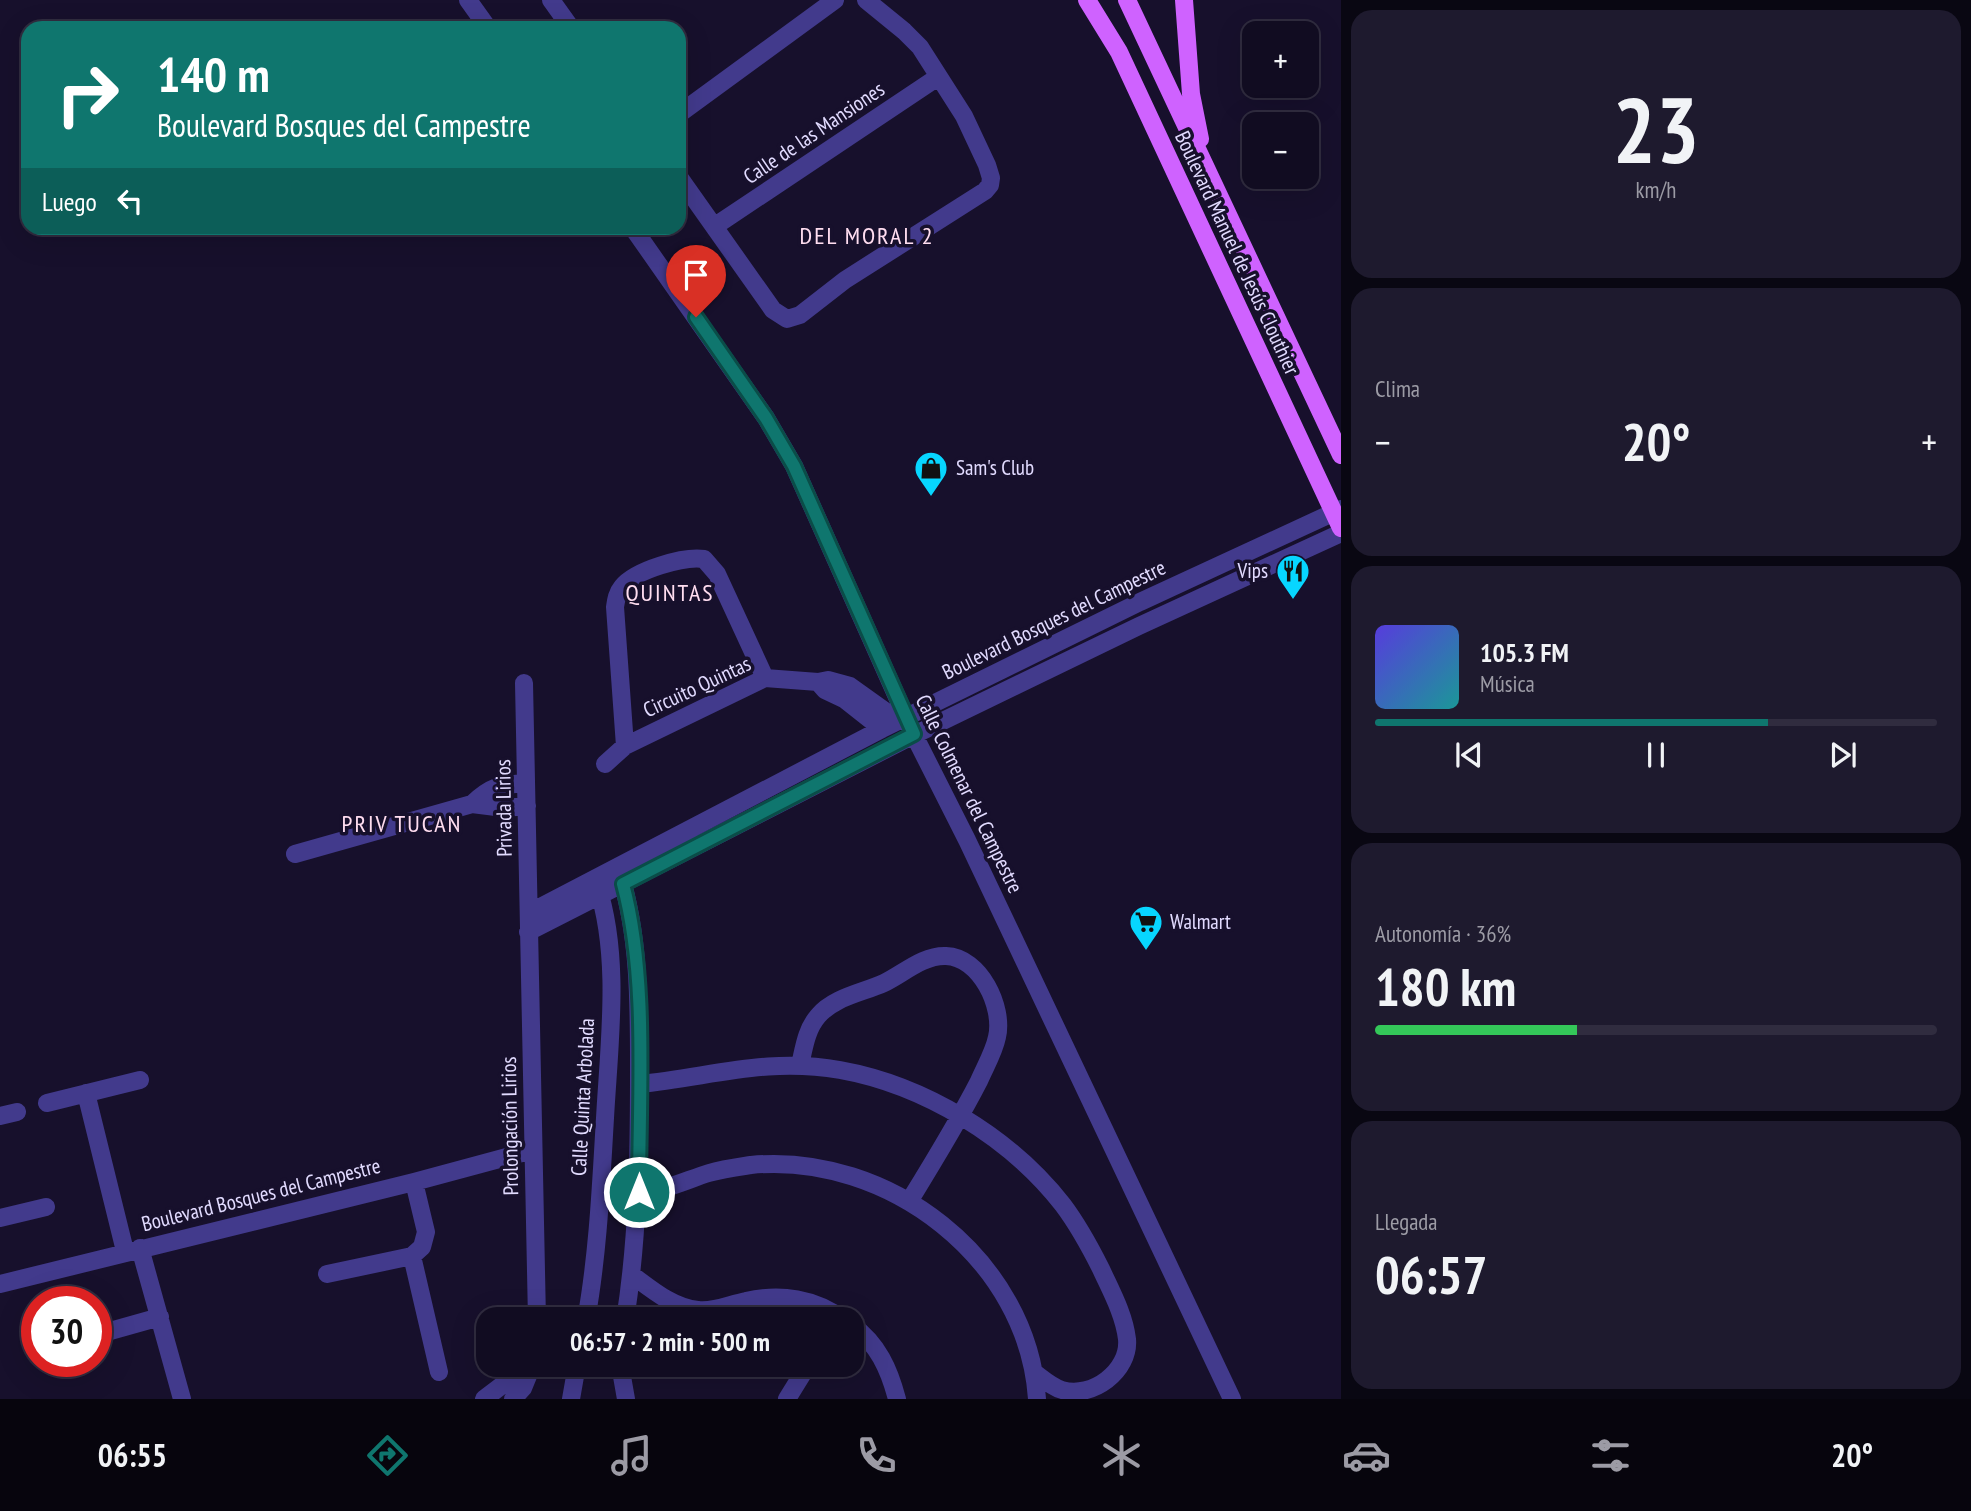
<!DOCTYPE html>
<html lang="es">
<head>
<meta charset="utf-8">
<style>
  :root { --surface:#110c21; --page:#1e1a2e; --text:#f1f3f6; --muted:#9c9ba5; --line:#302c3f; --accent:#0f766e }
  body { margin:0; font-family:"PT Sans Narrow",sans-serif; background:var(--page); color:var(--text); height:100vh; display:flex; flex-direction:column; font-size:26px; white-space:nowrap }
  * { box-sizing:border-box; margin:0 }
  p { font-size:23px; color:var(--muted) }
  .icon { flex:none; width:38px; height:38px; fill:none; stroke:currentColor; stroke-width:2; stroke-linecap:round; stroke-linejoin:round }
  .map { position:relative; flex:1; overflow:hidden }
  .side { display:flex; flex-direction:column; gap:10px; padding:10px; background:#090712; width:630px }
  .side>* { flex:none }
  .top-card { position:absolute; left:21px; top:21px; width:665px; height:214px; border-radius:21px; box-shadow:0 7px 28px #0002,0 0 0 2px var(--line); background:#0f766e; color:#fff; overflow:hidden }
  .tools { position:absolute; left:1242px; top:21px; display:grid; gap:14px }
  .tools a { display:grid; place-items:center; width:77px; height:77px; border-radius:14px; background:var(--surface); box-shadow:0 7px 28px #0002,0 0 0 2px var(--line); font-size:35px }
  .speed { position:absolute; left:21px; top:1286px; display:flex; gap:14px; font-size:35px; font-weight:700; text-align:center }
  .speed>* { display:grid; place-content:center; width:91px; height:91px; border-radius:50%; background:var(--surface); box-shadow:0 7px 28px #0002,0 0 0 2px var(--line); line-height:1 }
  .speed .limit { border:10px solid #d22; background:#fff; color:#111 }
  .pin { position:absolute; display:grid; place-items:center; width:60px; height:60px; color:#fff; margin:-72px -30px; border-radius:50% 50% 50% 0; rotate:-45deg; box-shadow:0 0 7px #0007 }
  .pin .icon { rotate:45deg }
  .me { position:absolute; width:77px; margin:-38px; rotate:0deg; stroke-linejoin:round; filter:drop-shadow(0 0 5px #0008) }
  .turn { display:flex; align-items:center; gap:24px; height:147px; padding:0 21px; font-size:32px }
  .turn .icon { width:91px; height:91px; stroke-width:2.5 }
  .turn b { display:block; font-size:49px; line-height:60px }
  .then { display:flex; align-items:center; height:66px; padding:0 21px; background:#0003; gap:14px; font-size:26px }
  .big { font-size:52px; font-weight:800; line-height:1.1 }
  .side .card { flex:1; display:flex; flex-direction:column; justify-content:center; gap:10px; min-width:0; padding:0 24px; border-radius:21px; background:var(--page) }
  .side .dial { align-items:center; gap:0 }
  .dial b { font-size:91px; line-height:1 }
  .song { display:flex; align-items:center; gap:21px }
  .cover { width:84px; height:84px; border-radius:10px; background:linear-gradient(135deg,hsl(250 70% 55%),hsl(180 70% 35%)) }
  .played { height:7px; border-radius:4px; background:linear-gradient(90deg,var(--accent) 70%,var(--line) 70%) }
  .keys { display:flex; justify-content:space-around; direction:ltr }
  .heat { display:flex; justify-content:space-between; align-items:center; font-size:38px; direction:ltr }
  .charge { height:10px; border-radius:5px; background:linear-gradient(90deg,#34c759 36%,var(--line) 0) }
  .trip { position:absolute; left:476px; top:1307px; width:388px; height:70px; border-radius:21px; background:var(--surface); box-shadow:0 7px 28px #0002,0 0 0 2px var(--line); font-weight:800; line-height:70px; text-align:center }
  .tab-bar { display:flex; height:112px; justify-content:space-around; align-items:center; background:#07050d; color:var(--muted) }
  .tab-bar .icon { width:49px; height:49px }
  .tab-bar .selected { color:var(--accent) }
  .tab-bar b { font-size:32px; color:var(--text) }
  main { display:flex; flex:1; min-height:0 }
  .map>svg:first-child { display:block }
</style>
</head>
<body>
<main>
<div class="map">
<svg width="1341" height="1399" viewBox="0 0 1341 1399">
  <rect width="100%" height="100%" fill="#17102c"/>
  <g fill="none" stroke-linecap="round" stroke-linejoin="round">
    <path stroke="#423a8c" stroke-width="18" d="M468 0 488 28
      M551 0 571 28
      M679 114 835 0
      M679 177 773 310 787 319 800 315 845 280 985 191 990 185 991 178 987 165 964 116 920 47 904 31 866 0
      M715 226 938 77
      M633 228 766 418 794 466 914 735 967 840 1232 1399
      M818 682 825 690 844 699 882 729
      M524 683 537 1320
      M625 746 615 607C616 600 617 593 622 587 635 570 684 556 704 559L717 574 765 678
      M605 764 625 746 765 678 818 682 828 680 850 686 899 721
      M472 804C491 786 499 785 525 783
      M295 854 472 804 504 808 527 806
      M620 874C640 938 639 1009 639 1075 639 1157 638 1238 625 1320
      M529 913 882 729 1140 602 1341 509
      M528 932 914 735 1139 626 1341 533
      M800 1065C804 1048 806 1030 818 1016 834 997 862 993 884 983 903 974 923 955 946 956 980 957 1004 1007 997 1037 994 1052 985 1067 979 1081 958 1122 934 1161 910 1200
      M639 1084C711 1077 766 1057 840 1070 924 1085 1010 1137 1063 1205 1078 1225 1090 1247 1101 1269 1111 1291 1124 1314 1127 1339 1130 1371 1092 1399 1062 1390 1052 1387 1043 1379 1035 1373
      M86 1093 125 1251
      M47 1103 140 1080
      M0 1116 17 1112
      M601 1188C613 1189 626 1192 638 1192 663 1192 686 1180 709 1173 723 1169 738 1167 751 1165 888 1152 1028 1259 1037 1399
      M0 1218 46 1207
      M140 1248 182 1399
      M412 1256 439 1372
      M327 1274 412 1256 422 1247 426 1232 414 1182
      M632 1275C651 1289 673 1308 698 1310 715 1312 730 1304 746 1301 780 1293 815 1298 844 1320
      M0 1284 414 1182 533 1150
      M586 1320C598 1254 601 1185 605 1118 609 1044 621 957 597 885
      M852 1325C878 1344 889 1369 897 1399
      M96 1335 160 1317
      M620 1365 626 1399
      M484 1399 509 1380 530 1370
      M513 1399 523 1388 532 1366
      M571 1399 577 1365
      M787 1399 808 1365"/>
    <path stroke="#cf62ff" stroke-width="18" d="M1087 0 1119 52 1341 528
      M1127 0 1341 455
      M1184 0 1191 94 1200 139"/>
  </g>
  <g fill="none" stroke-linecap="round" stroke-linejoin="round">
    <defs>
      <path id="route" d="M639 1192C639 1095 648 977 623 884L914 734 794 466 766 418 696 317"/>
    </defs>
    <use href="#route" stroke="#0a4d48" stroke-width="18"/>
    <use href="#route" stroke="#0f766e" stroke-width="12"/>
  </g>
  <defs>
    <symbol id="shop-pin" viewBox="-11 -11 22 30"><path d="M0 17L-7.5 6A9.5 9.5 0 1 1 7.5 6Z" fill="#07d6ff" stroke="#17102c"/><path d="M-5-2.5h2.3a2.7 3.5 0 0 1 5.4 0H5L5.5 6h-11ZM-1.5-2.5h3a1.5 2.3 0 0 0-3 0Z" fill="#111"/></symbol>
    <symbol id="restaurant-pin" viewBox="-11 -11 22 30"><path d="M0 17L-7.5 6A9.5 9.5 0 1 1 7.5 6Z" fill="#07d6ff" stroke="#17102c"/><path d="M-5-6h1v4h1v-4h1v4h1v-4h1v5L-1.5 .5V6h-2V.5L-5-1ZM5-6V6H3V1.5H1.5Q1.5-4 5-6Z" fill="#111"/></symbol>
    <symbol id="supermarket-pin" viewBox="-11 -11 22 30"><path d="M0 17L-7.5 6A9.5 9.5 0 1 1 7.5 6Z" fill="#07d6ff" stroke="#17102c"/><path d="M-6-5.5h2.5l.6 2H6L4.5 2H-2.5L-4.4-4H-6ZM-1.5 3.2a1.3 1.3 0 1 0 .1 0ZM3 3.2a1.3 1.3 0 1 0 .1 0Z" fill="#111"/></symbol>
  </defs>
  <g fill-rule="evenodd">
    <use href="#shop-pin" x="912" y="449" width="38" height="52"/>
    <use href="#restaurant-pin" x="1274" y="552" width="38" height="52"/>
    <use href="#supermarket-pin" x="1127" y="903" width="38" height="52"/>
  </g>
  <g text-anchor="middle" stroke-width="7" stroke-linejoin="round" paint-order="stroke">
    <g font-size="21" fill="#e2dbff" stroke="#17102c">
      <text transform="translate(814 133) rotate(-34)" y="7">Calle de las Mansiones</text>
      <text transform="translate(1237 253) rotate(65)" y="7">Boulevard Manuel de Jesús Clouthier</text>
      <text transform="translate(1054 620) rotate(-26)" y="7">Boulevard Bosques del Campestre</text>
      <text transform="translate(697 687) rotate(-25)" y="7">Circuito Quintas</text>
      <text transform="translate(969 794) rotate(64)" y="7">Calle Colmenar del Campestre</text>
      <text transform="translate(504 808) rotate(-91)" y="7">Privada Lirios</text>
      <text transform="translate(583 1097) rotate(-87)" y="7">Calle Quinta Arbolada</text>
      <text transform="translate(510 1126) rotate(-91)" y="7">Prolongación Lirios</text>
      <text transform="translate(261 1195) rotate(-14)" y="7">Boulevard Bosques del Campestre</text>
    </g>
    <g font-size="21" fill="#e2dbff" stroke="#17102c" text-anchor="start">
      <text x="956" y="475">Sam's Club</text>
      <text x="1268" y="578" text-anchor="end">Vips</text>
      <text x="1170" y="929">Walmart</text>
    </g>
    <g font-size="24" letter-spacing="2" fill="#ffddf0" stroke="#17102c">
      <text x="867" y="244">DEL MORAL 2</text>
      <text x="670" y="601">QUINTAS</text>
      <text x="402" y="832">PRIV TUCAN</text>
    </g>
  </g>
</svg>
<div class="tools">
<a>+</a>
<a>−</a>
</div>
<div class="speed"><div class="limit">30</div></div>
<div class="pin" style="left:696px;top:317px;background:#d93025"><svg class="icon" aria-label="arrive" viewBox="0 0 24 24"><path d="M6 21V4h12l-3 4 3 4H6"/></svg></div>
<svg class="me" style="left:639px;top:1192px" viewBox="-20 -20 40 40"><circle r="17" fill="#0f766e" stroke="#fff" stroke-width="3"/><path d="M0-11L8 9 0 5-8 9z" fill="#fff"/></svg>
<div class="trip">06:57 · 2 min · 500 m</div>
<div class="top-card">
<div class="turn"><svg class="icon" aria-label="right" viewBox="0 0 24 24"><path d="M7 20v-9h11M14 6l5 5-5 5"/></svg><div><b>140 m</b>Boulevard Bosques del Campestre</div></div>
<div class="then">Luego<svg class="icon" aria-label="left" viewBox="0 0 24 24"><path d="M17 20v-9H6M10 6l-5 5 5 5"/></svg></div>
</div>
</div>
<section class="side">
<div class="card dial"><b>23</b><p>km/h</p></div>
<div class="card"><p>Clima</p>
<div class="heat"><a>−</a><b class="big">20°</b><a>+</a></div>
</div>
<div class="card">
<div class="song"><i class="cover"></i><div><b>105.3 FM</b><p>Música</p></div></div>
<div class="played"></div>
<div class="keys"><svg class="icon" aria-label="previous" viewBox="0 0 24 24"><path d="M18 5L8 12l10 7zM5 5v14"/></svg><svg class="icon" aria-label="pause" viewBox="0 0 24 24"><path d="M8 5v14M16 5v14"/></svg><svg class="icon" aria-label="next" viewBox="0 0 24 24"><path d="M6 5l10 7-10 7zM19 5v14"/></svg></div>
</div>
<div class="card"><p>Autonomía · 36%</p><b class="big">180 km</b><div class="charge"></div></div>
<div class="card"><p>Llegada</p><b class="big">06:57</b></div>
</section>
</main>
<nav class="tab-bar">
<b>06:55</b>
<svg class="icon selected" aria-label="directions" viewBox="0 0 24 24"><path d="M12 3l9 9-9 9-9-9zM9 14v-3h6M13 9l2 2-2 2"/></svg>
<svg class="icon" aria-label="music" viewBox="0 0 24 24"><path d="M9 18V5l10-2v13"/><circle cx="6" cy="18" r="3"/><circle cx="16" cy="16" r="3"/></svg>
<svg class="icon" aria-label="phone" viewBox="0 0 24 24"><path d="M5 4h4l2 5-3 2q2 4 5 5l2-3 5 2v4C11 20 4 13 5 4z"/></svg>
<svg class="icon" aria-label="climate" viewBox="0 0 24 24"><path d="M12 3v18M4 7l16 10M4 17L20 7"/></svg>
<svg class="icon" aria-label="car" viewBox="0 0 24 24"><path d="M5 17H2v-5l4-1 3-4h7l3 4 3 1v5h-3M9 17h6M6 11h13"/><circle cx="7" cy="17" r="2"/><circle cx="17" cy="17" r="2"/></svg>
<svg class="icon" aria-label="filters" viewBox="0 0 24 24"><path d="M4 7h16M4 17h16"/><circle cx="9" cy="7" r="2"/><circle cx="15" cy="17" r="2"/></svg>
<b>20°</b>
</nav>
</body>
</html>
